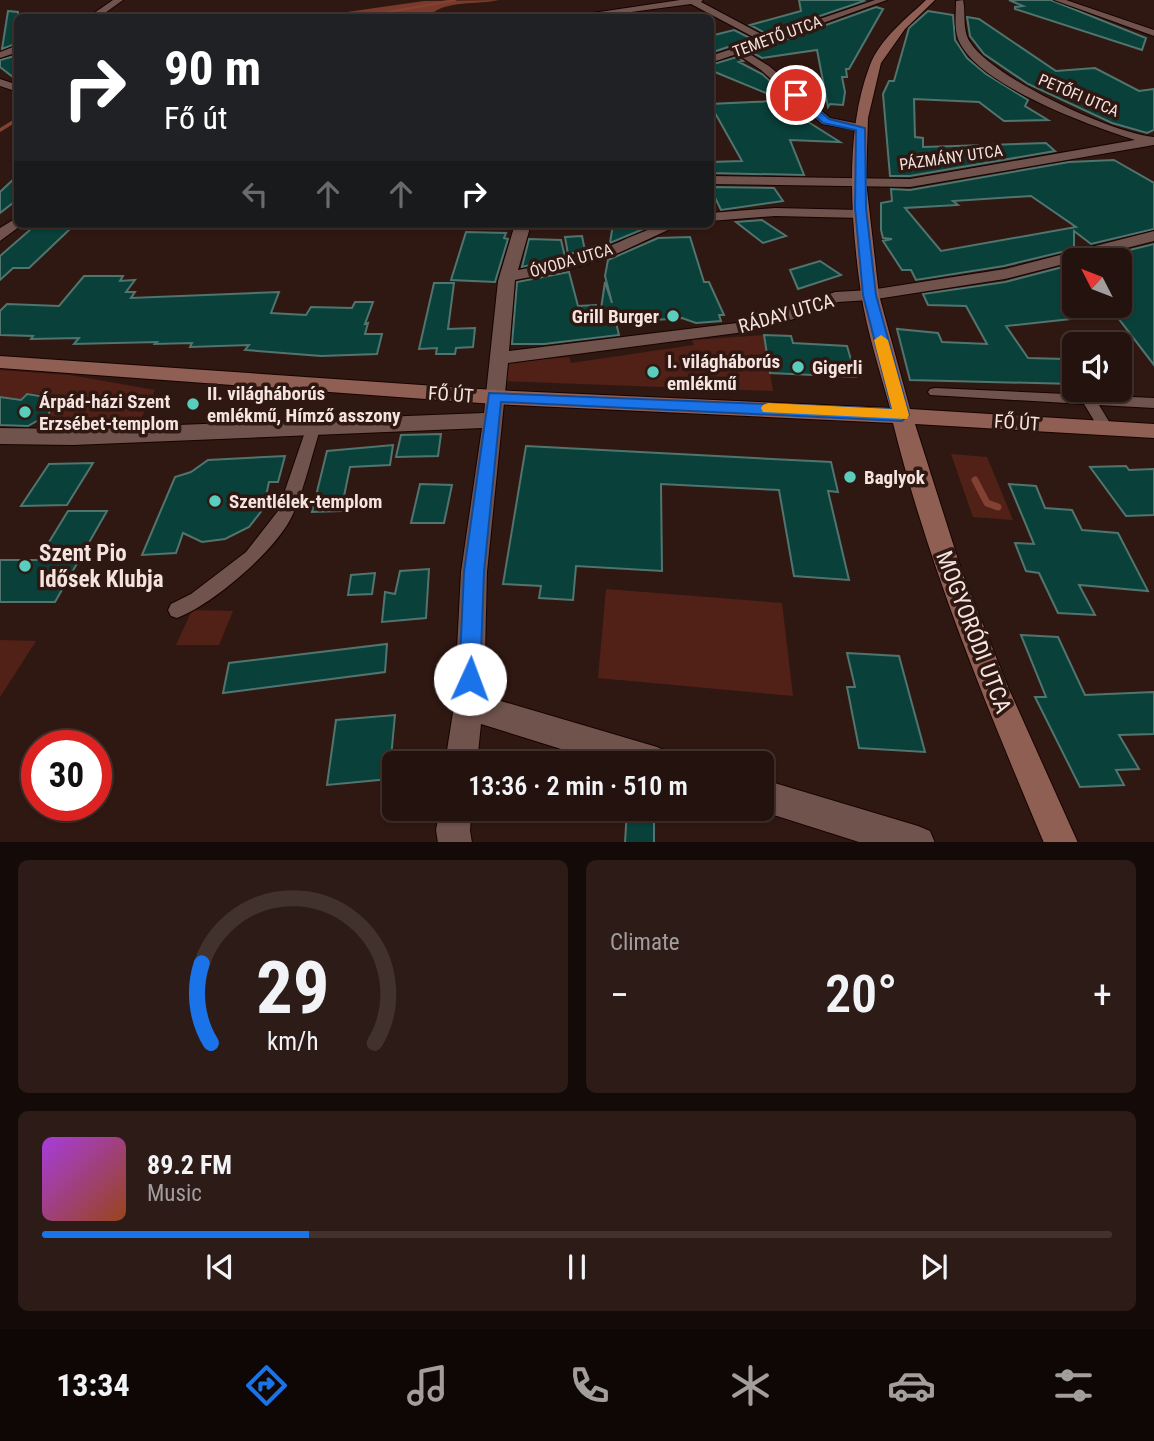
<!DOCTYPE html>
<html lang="en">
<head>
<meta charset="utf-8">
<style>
  :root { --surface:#24120e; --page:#2c1b17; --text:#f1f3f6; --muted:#a39e9e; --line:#41322e; --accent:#1a73e8 }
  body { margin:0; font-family:"Roboto Condensed",sans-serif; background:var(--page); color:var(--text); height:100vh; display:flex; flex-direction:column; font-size:26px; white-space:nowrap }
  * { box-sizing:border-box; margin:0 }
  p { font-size:23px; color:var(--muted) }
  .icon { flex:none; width:38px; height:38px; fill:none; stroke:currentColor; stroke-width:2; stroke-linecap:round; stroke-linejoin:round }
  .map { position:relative; height:842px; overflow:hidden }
  .side { display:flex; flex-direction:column; gap:18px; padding:18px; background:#140a08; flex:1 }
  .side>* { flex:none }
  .banner { position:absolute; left:14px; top:14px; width:700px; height:214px; border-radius:10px; box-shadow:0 2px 5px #0004,0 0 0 2px var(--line); background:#202124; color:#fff; overflow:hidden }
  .needle { width:46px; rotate:312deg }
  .buttons { position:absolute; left:1062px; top:248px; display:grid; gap:14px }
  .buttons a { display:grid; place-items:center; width:70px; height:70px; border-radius:10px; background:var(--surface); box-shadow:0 2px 5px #0004,0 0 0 2px var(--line); font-size:35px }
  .speed { position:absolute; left:21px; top:730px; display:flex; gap:14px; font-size:35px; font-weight:700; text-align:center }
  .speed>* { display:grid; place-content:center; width:91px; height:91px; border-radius:50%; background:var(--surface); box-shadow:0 2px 5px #0004,0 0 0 2px var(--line); line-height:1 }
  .speed .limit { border:10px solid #d22; background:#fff; color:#111 }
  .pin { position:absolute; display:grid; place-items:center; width:60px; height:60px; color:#fff; margin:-30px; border:4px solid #fff; border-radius:50%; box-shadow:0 2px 7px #0007 }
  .me { position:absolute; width:77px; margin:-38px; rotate:2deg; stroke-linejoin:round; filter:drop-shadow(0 0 5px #0008) }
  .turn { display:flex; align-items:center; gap:24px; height:147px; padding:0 35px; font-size:32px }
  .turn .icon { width:91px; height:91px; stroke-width:2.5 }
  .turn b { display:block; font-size:49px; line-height:60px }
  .lanes { display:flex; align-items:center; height:66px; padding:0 35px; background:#0003; justify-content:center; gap:35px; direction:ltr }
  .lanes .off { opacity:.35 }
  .big { font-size:52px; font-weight:600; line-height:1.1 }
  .side .widget { flex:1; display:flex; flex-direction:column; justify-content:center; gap:10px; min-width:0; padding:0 24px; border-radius:10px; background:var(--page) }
  .side .dial { align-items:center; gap:0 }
  .dial svg { height:182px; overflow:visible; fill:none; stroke:var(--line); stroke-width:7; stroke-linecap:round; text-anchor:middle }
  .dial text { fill:var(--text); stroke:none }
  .song { display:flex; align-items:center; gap:21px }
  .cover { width:84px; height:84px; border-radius:10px; background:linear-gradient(135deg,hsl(280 70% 55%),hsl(20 70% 35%)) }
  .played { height:7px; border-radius:4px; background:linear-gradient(90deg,var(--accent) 25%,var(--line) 25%) }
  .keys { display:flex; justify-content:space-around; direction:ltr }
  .heat { display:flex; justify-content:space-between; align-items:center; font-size:38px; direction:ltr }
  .side .tiles { flex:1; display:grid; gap:18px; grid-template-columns:1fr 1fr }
  .widget:last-child { grid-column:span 2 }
  .trip { position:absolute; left:382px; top:751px; width:392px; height:70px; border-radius:10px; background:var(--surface); box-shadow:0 2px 5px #0004,0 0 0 2px var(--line); font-weight:600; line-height:70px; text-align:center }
  .tabs { display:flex; height:112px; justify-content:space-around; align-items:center; background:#0e0706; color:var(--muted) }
  .tabs .icon { width:49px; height:49px }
  .tabs .current { color:var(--accent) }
  .tabs b { font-size:32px; color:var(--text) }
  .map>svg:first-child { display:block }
</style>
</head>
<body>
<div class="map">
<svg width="1154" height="843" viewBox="0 0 1154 843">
  <rect width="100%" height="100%" fill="#301812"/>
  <path fill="#512117" d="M764 335 773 391 504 381 505 362 569 357 571 363 694 345 692 340Z
    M0 370 70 375 155 390 136 429 34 432 55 408 43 403 49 395 26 393 20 399 0 396Z
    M951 454 987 457 1013 520 973 517Z
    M606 589 782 603 793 696 598 678Z
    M192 610 233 611 219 645H176Z
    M0 640 36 641 0 697Z"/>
  <path fill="#79392b" d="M499 0C477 5 446 0 430 15L312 17 424 1Z"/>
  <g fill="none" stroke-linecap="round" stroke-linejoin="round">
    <path stroke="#824132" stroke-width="2.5" d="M356 18 455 0"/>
    <path stroke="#824132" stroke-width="3.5" d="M0 130 18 119"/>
    <path stroke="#824132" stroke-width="7" d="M975 480 987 503 998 507"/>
  </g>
  <path fill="#09403a" stroke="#51746e" stroke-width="2" fill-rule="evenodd" d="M799 0H861L864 1 767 34 750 25 801 11Z
    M1009 0H1051L1146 38 1142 50 1015 9V7L1023 6Z
    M876 7 883 9 849 69H846L847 77H842L845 92 843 105 830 104 828 107 817 50 762 58 751 52Z
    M8 11 18 12V43L2 49Z
    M928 11 953 15 955 40 967 58 986 74 1028 100 1025 106 1048 120 1004 121 979 102 914 99 915 137 923 138V147L1046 143 1055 151 910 176H890L883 94 889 81H894L909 28Z
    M967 17 979 19 1056 71 1095 68 1139 91 1154 89V130L1147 133 1112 123 1028 84 984 54 970 36Z
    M734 30 752 39 710 53V36Z
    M18 55V81L0 67V60Z
    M737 57 743 61 739 62 762 74 791 100 790 103 710 70V65Z
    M775 101 840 142 790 140 804 175 710 173V162L742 161 710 104Z
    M1114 160 1154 183V229L1091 244 1074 231V249L1004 266 916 280 911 270H902L883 241 892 239 883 238 881 230V203L892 201 891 189 910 190 1069 162ZM1031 196 1076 227 941 251 905 208 958 205 953 201Z
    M18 175V199L0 213V192Z
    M710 187 774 188 783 201 721 210Z
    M762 220 786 236 763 243 736 222Z
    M613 224H647L646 228 610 243Z
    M31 229H70L29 268H13L0 280V256Z
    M466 232 506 233 504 238 508 239 495 282 451 280Z
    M582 236 585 251 568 254 565 237Z
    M690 237 704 282H709L724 315H719L721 321 696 323 682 318 616 323 619 335 544 344H512L517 282 569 272 578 306 596 305 599 322 605 282 612 303 605 276 608 260 658 238Z
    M529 239 561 240 565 257 522 267Z
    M1154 244V365L1109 306H1120V261H1111L1105 256Z
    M820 261 841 275 798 289 790 270Z
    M1074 264V310L1062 311 1071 319 1006 326 1028 358 1065 359 1069 366H1074V384L910 380 897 329 938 333 942 342 987 344 966 306 928 305 923 294 1005 282Z
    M84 276H123L120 281 135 280 126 292H135L131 298 279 292 271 313 306 315 311 307 352 308 355 302H373L365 324 368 323 365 334H382L377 354 321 356 245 350 249 345 190 347 192 343 155 344 157 342 74 344 79 338 31 339 33 336 0 335V311L7 304 59 306Z
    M434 283H454L448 329 475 328 473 347 456 348 455 354H436L437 348 419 349Z
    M764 335 791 336 793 343 847 346 856 377 770 373Z
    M27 394 52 398 49 414 28 426 0 425V397L21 400Z
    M441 434 438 456 396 457 401 435Z
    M393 445 390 465 350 467 341 511 312 512 327 451Z
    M526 446 831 462 838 492 828 491 849 580 794 576 779 490 661 484 662 571 576 566 573 600 539 598 541 586 503 584Z
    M285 456 278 482H269L263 509 249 527 225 539 202 542 183 533 176 553 142 555 175 477 191 472 208 460Z
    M93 463 67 505 21 506 49 464Z
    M1126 466 1129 470 1154 469V515L1126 516 1090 467Z
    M420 484 452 485 444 523H411Z
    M1009 484 1036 486 1045 508 1072 510 1082 530 1118 533 1148 591 1079 585 1095 615 1058 613 1039 573 1026 571 1015 543 1034 544Z
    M68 511H107L55 602H0V560H38Z
    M429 569 426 618 382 622 385 592 395 594 400 571Z
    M375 573 372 594 348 595 351 575Z
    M1021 635 1058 637 1085 695 1154 692V734L1119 735 1139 769 1116 770 1124 785 1080 787 1035 697H1046Z
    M387 644 385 672 223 693 229 663Z
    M847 653 899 656 925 752 859 748 847 687H855Z
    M395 715 389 779 327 785 336 720Z
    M627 808H654V843H625Z"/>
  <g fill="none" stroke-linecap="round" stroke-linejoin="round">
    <defs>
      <path id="service" d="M935 388 1154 398V408L1099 405 1113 428 1106 433 1101 432 1084 404 930 395 928 392 930 389Z
        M314 421 321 426C312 455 305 486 293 514 278 549 212 605 177 618L171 616 168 610 171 604 191 594 246 552 278 511 307 426Z"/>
      <path id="minor" d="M113 0H123L98 18H87Z
        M680 0H703L701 2 767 37 875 0H887L745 51 769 66 830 118 865 125V131L822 124 761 70 737 54 710 63V56L759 40 691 4 586 18 566 17Z
        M963 0C966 13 962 30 970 42 991 77 1113 134 1154 137V145L910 187 710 184V176L910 179 1135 140C1091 126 976 85 958 39 954 28 956 13 956 1Z
        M1054 0H1066L1154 30V36Z
        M18 45V52L0 58V52Z
        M775 208 861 210 868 214 861 218 775 216 710 221V213Z
        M515 224H531L518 270C545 265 571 259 598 250 627 241 649 224 681 224L612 256 567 270 515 280 509 351 737 323 786 310 835 292 870 290 1005 269 1154 231V241L1005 279 870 300 838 302 798 318 737 333 508 363 487 572 484 696 657 747 668 752 673 763H606L481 724 477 763H445L454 706 461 572 482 428 73 445 0 444V428L73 429 484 413 498 281Z
        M761 779 918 826 930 831 935 843H862L761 811 755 808H761Z
        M440 808H472L470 830 472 843H438L436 830Z"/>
      <path id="tertiary" d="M0 79 18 85V92L0 86Z
        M18 217V224H23L0 241V228Z"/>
      <path id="secondary" d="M926 0H935L905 29 881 63 868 118 866 181 879 295 910 409 1154 424V438L915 424 962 572 1008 687 1078 843H1044C986 705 929 568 893 423L494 404 0 368V356L494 390 890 408C880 371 867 332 861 293 851 223 844 132 870 65 880 39 907 18 926 0Z"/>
    </defs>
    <use href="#service" stroke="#170301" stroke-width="2"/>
    <use href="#minor" stroke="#170301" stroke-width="2"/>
    <use href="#tertiary" stroke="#170301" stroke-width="2"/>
    <use href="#secondary" stroke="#170301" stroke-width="2"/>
    <use href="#service" fill="#70534c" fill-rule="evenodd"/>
    <use href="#minor" fill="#70534c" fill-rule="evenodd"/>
    <use href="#tertiary" fill="#70534c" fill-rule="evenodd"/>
    <use href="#secondary" fill="#8f5f53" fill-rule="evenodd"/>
  </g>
  <path fill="#1a73e8" stroke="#114b97" stroke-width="2" d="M793 93H799L829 119 865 128 866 208 876 295 909 415 902 421 501 402 484 572 480 679 477 686 470 689 462 686 459 679 464 572 489 393 892 409 863 295 855 208 856 130 823 123 793 97Z"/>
  <path fill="#f59e0b" d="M881 335 888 340 909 415 907 419 763 412 761 408 763 405 768 403 892 409 874 340Z"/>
  <g fill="#5acebe" stroke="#301812" stroke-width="2.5">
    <circle cx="673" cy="316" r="7"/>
    <circle cx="798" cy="367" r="7"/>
    <circle cx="653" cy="372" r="7"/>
    <circle cx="193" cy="404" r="7"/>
    <circle cx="25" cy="412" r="7"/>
    <circle cx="850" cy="477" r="7"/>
    <circle cx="215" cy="501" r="7"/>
    <circle cx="25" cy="566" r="7"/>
  </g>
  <g text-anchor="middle" stroke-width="7" stroke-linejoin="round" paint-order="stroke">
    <g font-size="16" fill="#f5e3df" stroke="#301812">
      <text transform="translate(777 36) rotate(-20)" y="6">TEMETŐ UTCA</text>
      <text transform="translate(1079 95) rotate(23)" y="6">PETŐFI UTCA</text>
      <text transform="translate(951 157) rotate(-8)" y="6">PÁZMÁNY UTCA</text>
      <text transform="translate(571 260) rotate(-16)" y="6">ÓVODA UTCA</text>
    </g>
    <g font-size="19" fill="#f5e3df" stroke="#301812">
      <text transform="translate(786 313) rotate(-16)" y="7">RÁDAY UTCA</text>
      <text transform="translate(451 394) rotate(4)" y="7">FŐ ÚT</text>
      <text transform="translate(1017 422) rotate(4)" y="7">FŐ ÚT</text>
    </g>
    <g font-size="19" font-weight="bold" fill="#f5e3df" stroke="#301812" text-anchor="start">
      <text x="659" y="323" text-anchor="end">Grill Burger</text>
      <text x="667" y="368">I. világháborús<tspan x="667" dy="22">emlékmű</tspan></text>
      <text x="812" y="374">Gigerli</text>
      <text x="207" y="400">II. világháborús<tspan x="207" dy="22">emlékmű, Hímző asszony</tspan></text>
      <text x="39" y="408">Árpád-házi Szent<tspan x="39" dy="22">Erzsébet-templom</tspan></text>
      <text x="864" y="484">Baglyok</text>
      <text x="229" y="508">Szentlélek-templom</text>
    </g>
    <g font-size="23" font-weight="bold" fill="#f5e3df" stroke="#301812" text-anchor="start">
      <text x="39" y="561">Szent Pio<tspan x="39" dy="26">Idősek Klubja</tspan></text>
    </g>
    <g font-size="23" fill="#f5e3df" stroke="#301812">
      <text transform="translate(974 632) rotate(69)" y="8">MOGYORÓDI UTCA</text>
    </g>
  </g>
</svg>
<div class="buttons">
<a><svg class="needle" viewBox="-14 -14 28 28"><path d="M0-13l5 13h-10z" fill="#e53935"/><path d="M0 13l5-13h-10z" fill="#a39e9e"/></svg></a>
<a><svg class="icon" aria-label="sound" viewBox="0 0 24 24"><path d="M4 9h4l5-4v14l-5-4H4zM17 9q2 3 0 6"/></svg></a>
</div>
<div class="speed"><div class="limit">30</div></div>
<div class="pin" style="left:796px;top:95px;background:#d93025"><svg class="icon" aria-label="arrive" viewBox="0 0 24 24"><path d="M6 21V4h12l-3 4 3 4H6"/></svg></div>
<svg class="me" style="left:470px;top:679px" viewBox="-20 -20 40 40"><circle r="19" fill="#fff"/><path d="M0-13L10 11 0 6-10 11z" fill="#1a73e8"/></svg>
<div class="trip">13:36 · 2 min · 510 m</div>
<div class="banner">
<div class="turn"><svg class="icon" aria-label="right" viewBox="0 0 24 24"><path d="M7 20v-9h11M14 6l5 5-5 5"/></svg><div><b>90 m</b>Fő út</div></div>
<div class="lanes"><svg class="icon off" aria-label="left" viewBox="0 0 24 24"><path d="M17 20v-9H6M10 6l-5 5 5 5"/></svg><svg class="icon off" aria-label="ahead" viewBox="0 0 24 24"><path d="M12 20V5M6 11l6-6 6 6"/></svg><svg class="icon off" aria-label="ahead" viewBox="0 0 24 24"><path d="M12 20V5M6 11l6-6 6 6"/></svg><svg class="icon" aria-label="right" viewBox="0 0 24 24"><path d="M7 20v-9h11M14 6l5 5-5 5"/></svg></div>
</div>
</div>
<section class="side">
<div class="tiles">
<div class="widget dial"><svg viewBox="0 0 100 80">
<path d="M14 69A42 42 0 1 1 86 69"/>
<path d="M14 69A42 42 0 0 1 10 34" stroke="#1a73e8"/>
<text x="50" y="56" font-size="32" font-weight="700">29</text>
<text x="50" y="72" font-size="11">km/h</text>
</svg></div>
<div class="widget"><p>Climate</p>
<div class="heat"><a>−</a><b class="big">20°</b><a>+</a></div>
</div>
<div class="widget">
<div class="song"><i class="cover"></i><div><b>89.2 FM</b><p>Music</p></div></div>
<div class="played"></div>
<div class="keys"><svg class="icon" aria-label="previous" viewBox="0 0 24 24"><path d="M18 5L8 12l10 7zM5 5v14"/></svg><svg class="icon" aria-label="pause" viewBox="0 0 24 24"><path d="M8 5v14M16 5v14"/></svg><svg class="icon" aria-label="next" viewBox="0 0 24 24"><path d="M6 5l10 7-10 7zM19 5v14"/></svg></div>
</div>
</div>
</section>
<nav class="tabs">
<b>13:34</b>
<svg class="icon current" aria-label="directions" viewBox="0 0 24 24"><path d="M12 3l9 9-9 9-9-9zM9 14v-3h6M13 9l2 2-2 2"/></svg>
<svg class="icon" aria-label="music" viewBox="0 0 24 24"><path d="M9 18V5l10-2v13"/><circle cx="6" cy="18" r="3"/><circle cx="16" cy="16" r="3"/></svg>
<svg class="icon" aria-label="phone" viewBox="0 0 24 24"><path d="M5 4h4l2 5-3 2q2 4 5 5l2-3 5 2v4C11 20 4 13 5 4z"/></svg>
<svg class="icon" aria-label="climate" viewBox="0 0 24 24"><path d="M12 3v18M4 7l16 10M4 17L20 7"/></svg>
<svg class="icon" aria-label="car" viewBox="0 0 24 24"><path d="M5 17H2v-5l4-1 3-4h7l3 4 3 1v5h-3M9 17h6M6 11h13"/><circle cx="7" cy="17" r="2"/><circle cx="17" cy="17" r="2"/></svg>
<svg class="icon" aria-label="filters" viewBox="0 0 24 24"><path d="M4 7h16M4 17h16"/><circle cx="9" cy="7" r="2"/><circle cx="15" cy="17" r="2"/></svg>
</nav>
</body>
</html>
